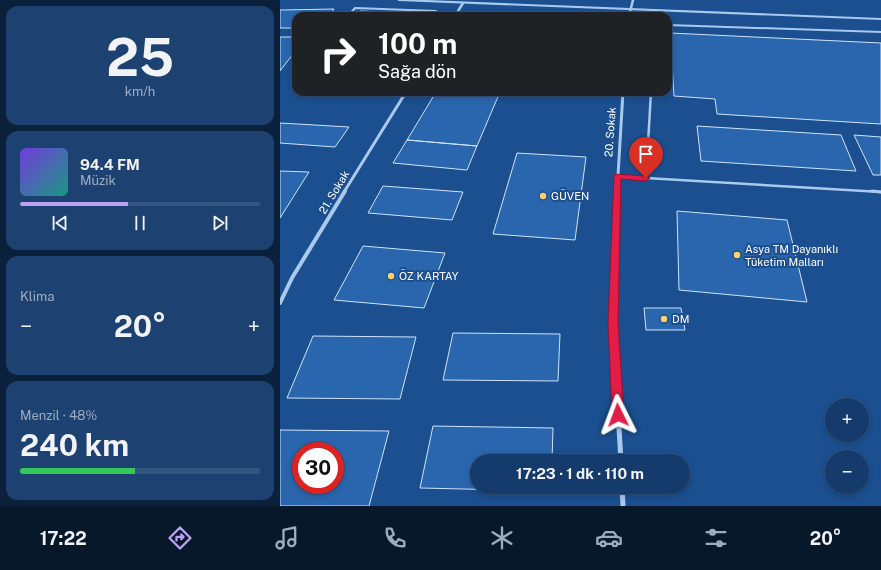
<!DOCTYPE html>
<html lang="tr">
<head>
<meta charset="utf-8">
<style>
  :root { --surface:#143b6b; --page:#1d4271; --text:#f1f3f6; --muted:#9dadc1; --line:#33557e; --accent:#bca0f2 }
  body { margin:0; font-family:"Public Sans",sans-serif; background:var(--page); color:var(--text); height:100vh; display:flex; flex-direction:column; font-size:15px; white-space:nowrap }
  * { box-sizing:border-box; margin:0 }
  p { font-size:13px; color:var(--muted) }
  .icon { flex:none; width:22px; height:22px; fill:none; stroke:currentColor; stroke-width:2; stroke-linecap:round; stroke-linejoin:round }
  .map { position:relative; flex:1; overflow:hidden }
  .drawer { display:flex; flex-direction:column; gap:6px; padding:6px; background:#0b203b; width:280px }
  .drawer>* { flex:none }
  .guide { position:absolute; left:12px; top:12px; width:380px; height:84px; border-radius:12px; box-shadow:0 2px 6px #0003,0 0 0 1px var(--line); background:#202124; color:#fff; overflow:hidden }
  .buttons { position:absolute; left:545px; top:398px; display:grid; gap:8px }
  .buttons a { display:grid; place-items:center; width:44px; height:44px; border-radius:50%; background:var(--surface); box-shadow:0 2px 6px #0003,0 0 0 1px var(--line); font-size:20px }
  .speed { position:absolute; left:12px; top:442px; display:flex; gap:8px; font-size:20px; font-weight:700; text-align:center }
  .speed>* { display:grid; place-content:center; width:52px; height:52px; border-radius:50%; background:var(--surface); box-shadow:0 2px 6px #0003,0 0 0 1px var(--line); line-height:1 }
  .speed .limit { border:6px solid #d22; background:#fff; color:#111 }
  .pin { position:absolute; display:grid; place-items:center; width:34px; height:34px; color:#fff; margin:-41px -17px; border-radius:50% 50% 50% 0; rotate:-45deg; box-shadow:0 0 4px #0007 }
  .pin .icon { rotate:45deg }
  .me { position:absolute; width:44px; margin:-22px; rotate:357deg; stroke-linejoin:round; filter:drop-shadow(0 0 3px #0008) }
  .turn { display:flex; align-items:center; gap:14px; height:84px; padding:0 20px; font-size:18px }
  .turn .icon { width:52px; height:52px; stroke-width:2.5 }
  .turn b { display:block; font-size:28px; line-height:34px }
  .big { font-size:30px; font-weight:700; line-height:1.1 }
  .drawer .widget { flex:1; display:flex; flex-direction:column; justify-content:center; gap:6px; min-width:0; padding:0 14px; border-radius:12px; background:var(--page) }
  .drawer .dial { align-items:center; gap:0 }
  .dial b { font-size:52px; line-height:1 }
  .song { display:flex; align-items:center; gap:12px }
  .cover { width:48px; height:48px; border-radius:6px; background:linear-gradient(135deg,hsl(260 70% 55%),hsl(170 70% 35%)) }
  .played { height:4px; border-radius:2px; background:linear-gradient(90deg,var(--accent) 45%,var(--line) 45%) }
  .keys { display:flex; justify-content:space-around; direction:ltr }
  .heat { display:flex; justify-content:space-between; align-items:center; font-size:22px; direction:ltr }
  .charge { height:6px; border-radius:3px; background:linear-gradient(90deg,#34c759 48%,var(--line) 0) }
  .trip { position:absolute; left:190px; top:454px; width:220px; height:40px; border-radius:20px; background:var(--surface); box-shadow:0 2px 6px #0003,0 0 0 1px var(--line); font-weight:700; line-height:40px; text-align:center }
  .dock { display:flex; height:64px; justify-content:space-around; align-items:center; background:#08182b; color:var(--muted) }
  .dock .icon { width:28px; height:28px }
  .dock .on { color:var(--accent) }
  .dock b { font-size:18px; color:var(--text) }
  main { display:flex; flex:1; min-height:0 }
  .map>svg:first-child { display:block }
</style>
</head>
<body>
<main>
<section class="drawer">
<div class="widget dial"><b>25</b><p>km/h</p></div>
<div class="widget">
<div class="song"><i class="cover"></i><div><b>94.4 FM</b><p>Müzik</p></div></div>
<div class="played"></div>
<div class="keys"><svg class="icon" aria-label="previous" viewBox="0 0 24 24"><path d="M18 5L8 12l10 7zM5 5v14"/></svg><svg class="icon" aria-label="pause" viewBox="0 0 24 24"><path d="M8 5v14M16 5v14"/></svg><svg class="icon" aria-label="next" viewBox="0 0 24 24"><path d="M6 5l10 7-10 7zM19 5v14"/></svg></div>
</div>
<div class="widget"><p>Klima</p>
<div class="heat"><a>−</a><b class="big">20°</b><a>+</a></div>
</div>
<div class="widget"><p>Menzil · 48%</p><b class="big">240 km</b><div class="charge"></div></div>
</section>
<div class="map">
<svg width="601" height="506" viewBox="0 0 601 506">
  <rect width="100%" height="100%" fill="#1b4f8f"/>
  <path fill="#2a66ad" stroke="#cfe3fa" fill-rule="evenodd" d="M54 9 49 16H16V28H0V10Z
    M80 11 150 14 149 16H75Z
    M390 33 601 43V124L437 114 435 99 394 96Z
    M0 37H16V50L0 71Z
    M156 92H220L197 146 127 140Z
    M0 123 69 127 55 147 0 143Z
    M417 126 561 135 576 171 421 161Z
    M574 135 601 137V175H593Z
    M127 140 197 146 187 170 113 163Z
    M237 153 306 157 295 240 213 234Z
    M0 171 29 172 0 218Z
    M103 186 183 192 172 220 88 213Z
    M397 211 507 220 527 302 399 290Z
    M83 246 165 253 144 308 54 300Z
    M364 308H401L405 330H366Z
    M173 333 280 334 278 381 163 380Z
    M33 336 136 337 120 399 7 398Z
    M153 426 273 428 272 461H197V487H270V491L140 488Z
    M0 430 109 431 89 506H0ZM21 451H55V485H21Z"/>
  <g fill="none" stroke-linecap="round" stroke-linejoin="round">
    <path stroke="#a9c9ee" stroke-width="2" d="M68 16 75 8 156 11 153 16
      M388 25 601 32"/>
    <path stroke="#a9c9ee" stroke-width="2.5" d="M371 92 366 178 601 192
      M337 176 366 178"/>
    <path stroke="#a9c9ee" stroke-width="3" d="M592 191 601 192"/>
    <path stroke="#a9c9ee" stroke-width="2.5" d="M175 16 183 3
      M349 16 353 0"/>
    <path stroke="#a9c9ee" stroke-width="3" d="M64 192 126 92
      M337 192 343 92"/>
    <path stroke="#a9c9ee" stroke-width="4" d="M0 303 12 278 65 191
      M333 330 337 191"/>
    <path stroke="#a9c9ee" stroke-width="5" d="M333 329 341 461
      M342 487 343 506"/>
    <path fill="#a9c9ee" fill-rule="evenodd" d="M117 0H148L601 18V20L119 1Z"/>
  </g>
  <path fill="#e11d48" stroke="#92132f" d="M334 174 366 176 370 178 366 181 341 179 338 323 344 415 342 419 338 421 334 419 332 415 328 323Z"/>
  <g fill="#ffd166" stroke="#1b4f8f" stroke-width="1.5">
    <circle cx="263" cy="196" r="4"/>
    <circle cx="457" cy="255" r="4"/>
    <circle cx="111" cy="276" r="4"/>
    <circle cx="384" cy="319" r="4"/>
  </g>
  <g text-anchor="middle" stroke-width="4" stroke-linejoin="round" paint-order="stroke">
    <g font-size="11" fill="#fff" stroke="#1b4f8f">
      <text transform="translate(330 132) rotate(-86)" y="4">20. Sokak</text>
      <text transform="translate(54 192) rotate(-59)" y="4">21. Sokak</text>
    </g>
    <g font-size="11" fill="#fff" stroke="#1b4f8f" text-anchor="start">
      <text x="271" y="200">GÜVEN</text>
      <text x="465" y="253">Asya TM Dayanıklı<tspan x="465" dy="13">Tüketim Malları</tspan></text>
      <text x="119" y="280">ÖZ KARTAY</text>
      <text x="392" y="323">DM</text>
    </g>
  </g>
</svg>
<div class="buttons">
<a>+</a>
<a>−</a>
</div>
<div class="speed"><div class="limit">30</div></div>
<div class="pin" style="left:366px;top:178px;background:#d93025"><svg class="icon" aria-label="arrive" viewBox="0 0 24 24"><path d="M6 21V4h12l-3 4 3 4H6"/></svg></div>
<svg class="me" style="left:338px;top:415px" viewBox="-20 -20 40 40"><path d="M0-17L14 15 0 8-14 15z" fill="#e11d48" stroke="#fff" stroke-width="4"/></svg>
<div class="trip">17:23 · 1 dk · 110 m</div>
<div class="guide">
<div class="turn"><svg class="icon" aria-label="right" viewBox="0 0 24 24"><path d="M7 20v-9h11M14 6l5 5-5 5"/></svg><div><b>100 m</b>Sağa dön</div></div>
</div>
</div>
</main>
<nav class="dock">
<b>17:22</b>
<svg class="icon on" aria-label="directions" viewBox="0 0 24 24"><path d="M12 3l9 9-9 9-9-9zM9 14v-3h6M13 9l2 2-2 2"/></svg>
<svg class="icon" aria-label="music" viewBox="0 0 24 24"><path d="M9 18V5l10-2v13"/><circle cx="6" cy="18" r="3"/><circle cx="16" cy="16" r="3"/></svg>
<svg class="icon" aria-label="phone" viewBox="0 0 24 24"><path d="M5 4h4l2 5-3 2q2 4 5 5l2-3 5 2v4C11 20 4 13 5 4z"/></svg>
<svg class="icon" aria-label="climate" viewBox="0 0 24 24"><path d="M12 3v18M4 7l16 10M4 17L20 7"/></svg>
<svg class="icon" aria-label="car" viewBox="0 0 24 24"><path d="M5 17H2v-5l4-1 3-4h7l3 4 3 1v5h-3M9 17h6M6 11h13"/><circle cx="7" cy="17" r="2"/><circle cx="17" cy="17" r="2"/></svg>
<svg class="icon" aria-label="filters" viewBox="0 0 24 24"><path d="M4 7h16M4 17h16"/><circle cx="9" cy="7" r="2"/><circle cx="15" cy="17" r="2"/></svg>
<b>20°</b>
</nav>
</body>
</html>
